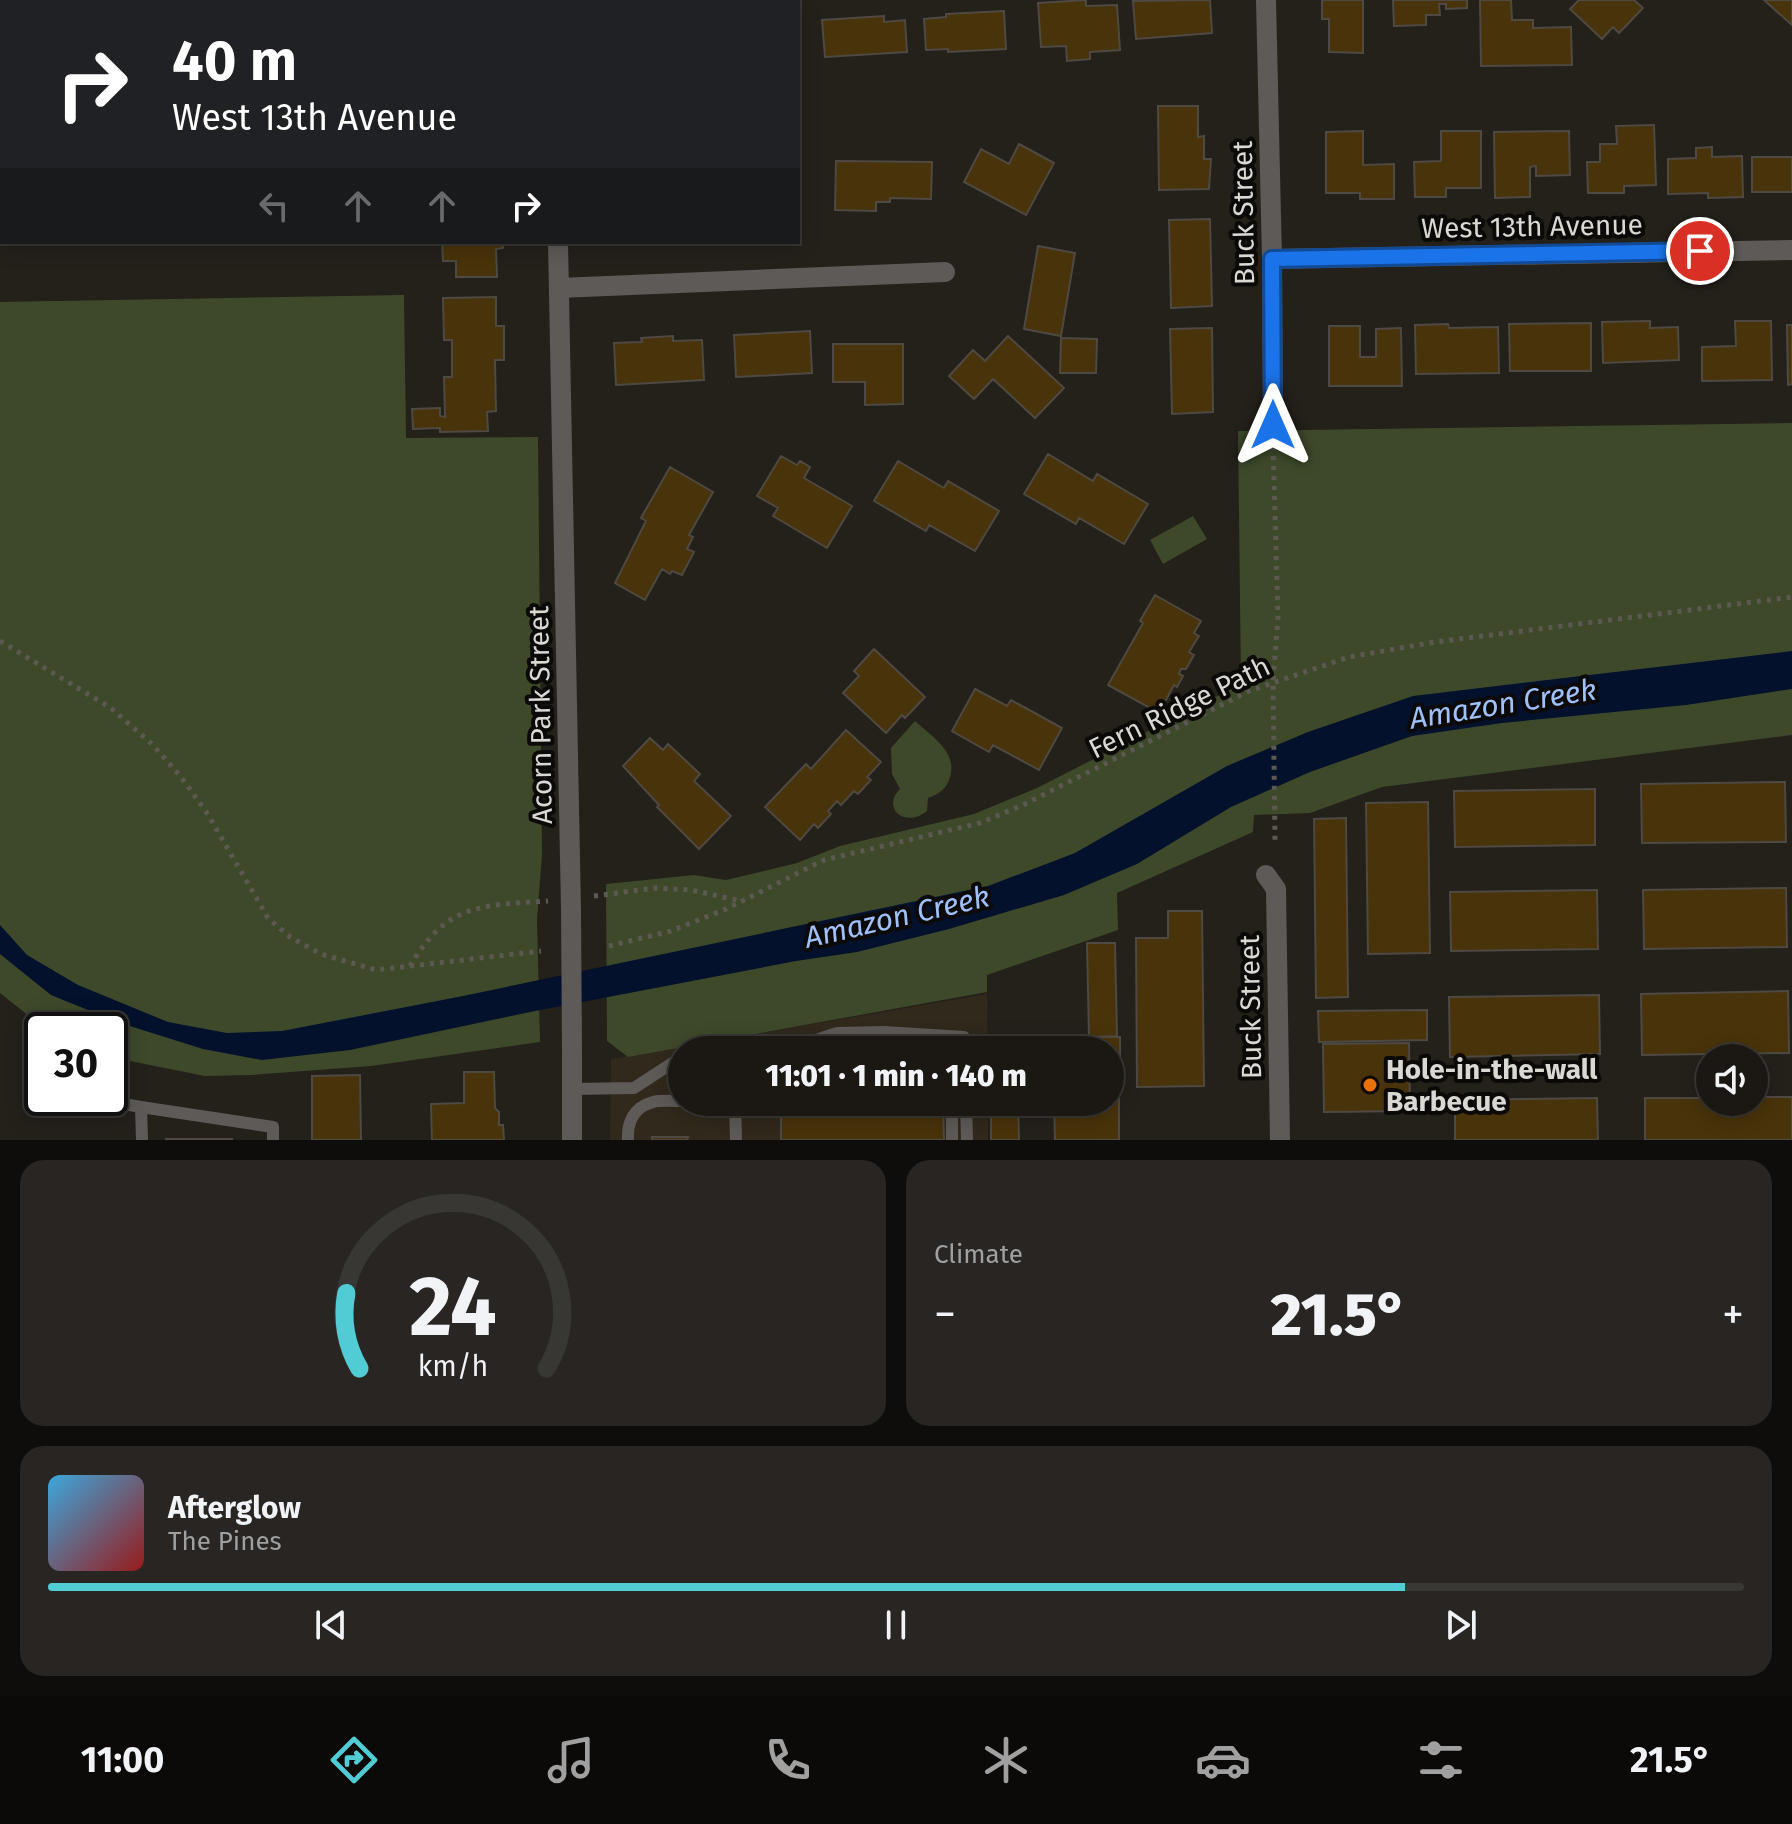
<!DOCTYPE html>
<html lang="en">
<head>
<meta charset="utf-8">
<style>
  :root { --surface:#1b1814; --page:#282522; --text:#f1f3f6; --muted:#a0a0a0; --line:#393734; --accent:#51ccd4 }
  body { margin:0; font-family:"Fira Sans",sans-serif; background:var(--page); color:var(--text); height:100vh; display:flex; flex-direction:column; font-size:30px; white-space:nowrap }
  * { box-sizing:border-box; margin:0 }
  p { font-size:26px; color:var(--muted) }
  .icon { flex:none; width:44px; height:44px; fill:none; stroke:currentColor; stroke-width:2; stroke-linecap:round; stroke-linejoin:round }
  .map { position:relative; height:1140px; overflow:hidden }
  .drawer { display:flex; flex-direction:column; gap:20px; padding:20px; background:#0f0d0b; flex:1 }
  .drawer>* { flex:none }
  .banner { position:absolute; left:0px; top:0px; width:800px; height:244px; box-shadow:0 4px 20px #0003,0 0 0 2px var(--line); background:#202124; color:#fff; overflow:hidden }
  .tools { position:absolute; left:1696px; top:1044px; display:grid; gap:16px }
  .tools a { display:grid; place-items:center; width:72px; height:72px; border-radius:50%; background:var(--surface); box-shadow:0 4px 20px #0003,0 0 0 2px var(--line); font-size:40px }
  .speed { position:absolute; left:24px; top:1012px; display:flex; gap:16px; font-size:40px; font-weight:700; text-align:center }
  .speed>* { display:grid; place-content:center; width:104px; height:104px; border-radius:50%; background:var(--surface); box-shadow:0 4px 20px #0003,0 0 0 2px var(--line); line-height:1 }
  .speed .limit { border:4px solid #111; border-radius:12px; background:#fff; color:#111 }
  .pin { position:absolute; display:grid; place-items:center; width:68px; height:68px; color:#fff; margin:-34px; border:4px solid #fff; border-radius:50%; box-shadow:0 2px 8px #0007 }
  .me { position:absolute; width:88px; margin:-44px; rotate:0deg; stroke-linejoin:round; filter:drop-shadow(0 0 6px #0008) }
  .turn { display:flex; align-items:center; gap:28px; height:168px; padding:0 40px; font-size:36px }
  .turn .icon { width:104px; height:104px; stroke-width:2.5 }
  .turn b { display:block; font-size:56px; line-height:68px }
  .lanes { display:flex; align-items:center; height:76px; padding:0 40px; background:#0003; justify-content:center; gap:40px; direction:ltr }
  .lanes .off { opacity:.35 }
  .big { font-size:60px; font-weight:800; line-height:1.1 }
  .drawer .card { flex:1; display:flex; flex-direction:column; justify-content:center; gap:12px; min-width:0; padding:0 28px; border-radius:24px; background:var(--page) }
  .drawer .dial { align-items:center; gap:0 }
  .dial svg { height:208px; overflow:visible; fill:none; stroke:var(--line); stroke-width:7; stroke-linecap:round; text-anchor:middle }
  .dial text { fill:var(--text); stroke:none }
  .song { display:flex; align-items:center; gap:24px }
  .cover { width:96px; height:96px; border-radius:12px; background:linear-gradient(135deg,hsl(200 70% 55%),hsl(0 70% 35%)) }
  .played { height:8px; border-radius:4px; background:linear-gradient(90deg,var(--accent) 80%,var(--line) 80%) }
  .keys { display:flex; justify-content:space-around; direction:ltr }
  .heat { display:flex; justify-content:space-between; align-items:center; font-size:44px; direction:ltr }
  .drawer .tiles { flex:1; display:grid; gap:20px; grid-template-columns:1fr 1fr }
  .card:last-child { grid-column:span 2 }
  .trip { position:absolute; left:668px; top:1036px; width:456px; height:80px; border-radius:40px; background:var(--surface); box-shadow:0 4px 20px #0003,0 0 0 2px var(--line); font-weight:800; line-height:80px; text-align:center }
  .tab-bar { display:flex; height:128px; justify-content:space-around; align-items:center; background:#0b0a08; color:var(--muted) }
  .tab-bar .icon { width:56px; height:56px }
  .tab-bar .on { color:var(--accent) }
  .tab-bar b { font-size:36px; color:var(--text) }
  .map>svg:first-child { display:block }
</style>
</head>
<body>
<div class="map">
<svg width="1792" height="1140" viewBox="0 0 1792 1140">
  <rect width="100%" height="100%" fill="#24201a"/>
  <path fill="#30291c" d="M987 994 988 1050H682V1102H988V1140H610L611 1059Z"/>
  <path fill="#3e492a" d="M404 295 406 438 538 437 542 855 537 919 540 1042 371 1066 251 1075 205 1076 120 1059 110 1055V1030H53L34 1020 0 993V302Z
    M1792 423V735L1382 787 1310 813 1254 815 1253 832 1117 893 1118 930 987 975V992L628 1057 607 1041 606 884 694 875 726 880 797 863 840 846 974 814 1037 788 1241 684 1238 431Z
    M1193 516 1207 539 1163 564 1150 540Z
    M915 721C931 736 958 752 950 777 947 789 939 794 928 798L927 811C905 829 881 808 900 789L892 774 891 748Z"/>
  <path fill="#03112d" d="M1792 651V689L1686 705 1502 723 1412 736 1310 772 1231 807 1137 864 1064 895 949 929 857 952 796 961 535 1011 350 1050 262 1060 203 1049 117 1022 51 995 0 954V925L27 955 78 985 168 1022 227 1033 282 1031 463 996 988 886 1075 853 1227 766 1308 732 1413 696Z"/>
  <path fill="#48330a" stroke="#4e4942" stroke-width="2" d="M201 0H276L199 2Z
    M446 0H487V2H446Z
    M1086 0V6L1117 5 1120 50 1090 52V59L1067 61 1066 46 1041 47 1038 3Z
    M1210 0 1212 33 1136 39 1133 1Z
    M1322 0H1363V53L1329 52V19H1322Z
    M1393 0H1467V8L1446 9V4H1439L1440 15H1426V25L1394 26Z
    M1480 0H1511L1512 20H1533V28L1571 27 1572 65 1481 66Z
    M1579 0H1634L1643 8 1619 33 1613 27 1602 39 1570 9Z
    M1764 0H1792V25Z
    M1004 11 1006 49 948 52V49L926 50 924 19 946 17V14Z
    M884 16V22L905 20 907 52 825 57 822 20Z
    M0 17H2V65H0Z
    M1158 106H1198V137L1204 136V159H1211L1209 189 1159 190Z
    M1654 125 1656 185 1624 186V193H1588L1587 162H1600V144H1617L1616 126Z
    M1363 131V165L1394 164V199H1360V193H1326V132Z
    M1441 131H1481V188H1446V197H1415L1414 162 1441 161Z
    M1569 131 1570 175 1536 176V166L1530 167V197L1495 198 1494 132Z
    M1019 144 1054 163 1026 215 964 182 981 149 1009 164Z
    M1712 147V157L1742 156 1743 197 1708 198V193L1668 194V159L1696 158V148Z
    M1752 157H1792V192H1752Z
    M836 161 932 162 931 199 890 198V202H876V211L835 210Z
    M1210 219 1212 306 1171 308 1169 220Z
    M442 242H503V248L496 249 497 277H456V261H443Z
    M1038 246 1075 253 1061 336 1024 329Z
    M496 297V326H504V360H495L496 411 487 412 488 431 440 432V428L413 429 412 409 440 408V416L445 417 444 377H452V340H444L443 298Z
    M1650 321V328L1678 327 1679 360 1603 363 1602 322Z
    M1735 321H1771L1772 380 1702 381V347L1736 346Z
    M1591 323V371H1510L1509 324Z
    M1448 324 1449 328 1498 327 1499 373 1416 374 1415 325Z
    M1787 325H1792V384L1788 385Z
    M1329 326H1360V357H1376V329L1401 328 1402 386H1329Z
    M1212 328 1213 412 1172 414 1170 329Z
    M810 331 812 373 736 377 734 335Z
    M673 336V341L702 340 704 380 616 385 614 343 642 342 641 338Z
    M1008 336 1064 388 1035 418 993 379 974 399 949 376 973 350 985 361Z
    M1061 338 1097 339 1096 373H1060Z
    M833 344H903V404L865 405V382H833Z
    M1048 454 1093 481 1097 474 1148 504 1124 544 1079 518 1076 524 1024 494Z
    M781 456 797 465 800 461 810 467 804 478 852 506 827 548 773 516 778 508 757 496Z
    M898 461 944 488 948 481 999 511 975 551 929 525 926 531 874 501Z
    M670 467 713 492 689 535 693 537 687 549 694 552 682 575 672 571 670 574 662 569 645 600 615 583 646 521 641 518Z
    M1155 595 1201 621 1194 633 1199 636 1189 652 1194 655 1186 669H1181L1179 674 1183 676 1177 687 1174 685 1159 713 1108 685 1143 623 1140 621Z
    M874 649 925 697 905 718 902 715 886 733 843 693 859 676 854 671Z
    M975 689 1007 706 1011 700 1062 728 1039 770 993 745 989 752 952 731Z
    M846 730 881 762 867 777 871 780 858 794 854 791 841 805 837 801 828 811 831 814 818 828 814 824 800 840 765 807 806 764 811 769Z
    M650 738 663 750 668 744 700 774 694 781 731 816 699 849 657 807 659 805 623 766Z
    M1785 782 1786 842 1642 843 1641 784Z
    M1595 789V845L1455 847 1454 791Z
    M1428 802 1430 953 1368 954 1366 803Z
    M1346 818 1348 997 1316 998 1314 819Z
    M1786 888 1787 947 1644 949 1643 890Z
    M1597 890 1598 949 1451 951 1450 892Z
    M1168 911H1202L1204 1086 1137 1087 1136 938H1168Z
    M1087 943H1115L1117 1036 1089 1037Z
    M1788 991 1789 1053 1642 1055 1641 994Z
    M1599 995 1600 1054 1450 1057 1449 997Z
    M1427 1010V1040L1319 1042 1318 1011Z
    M1081 1037H1120V1079H1110V1050H1082Z
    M1409 1043 1410 1111 1324 1112 1323 1044Z
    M464 1072H494L495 1108 499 1112V1125H503L504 1140H432L431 1104 464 1103Z
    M360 1075 361 1140H312V1076Z
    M1110 1079H1119V1140H1055L1054 1102H1110Z
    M1754 1097H1792V1140H1645V1098H1710V1102H1754Z
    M1597 1098 1598 1140H1455V1100Z
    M781 1102H943L944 1140H781Z
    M991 1102H1018L1019 1140H991Z
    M652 1137H688L687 1140H652Z
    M166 1139H232V1140H166Z"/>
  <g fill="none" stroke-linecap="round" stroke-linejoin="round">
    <path stroke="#5c5953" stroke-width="5" stroke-dasharray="4 6" stroke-linecap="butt" d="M1273 446 1278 617 1273 681 1275 843
      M0 641 111 708 153 745 181 777 207 813 268 918 290 937 321 954 376 970 541 951
      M594 896 655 888 691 890 741 901
      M609 946 671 931 726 909 824 860 980 823 1025 804 1249 691 1349 657 1435 642 1792 597
      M410 966C420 950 431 934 446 923 472 903 517 903 548 901"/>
    <path stroke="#5d5a57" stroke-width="12" d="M746 1050 765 1043H807L837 1033 884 1032 964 1037V1050
      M832 1050 840 1046 910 1045 922 1050
      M572 1089 634 1088 677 1060 682 1059
      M90 1098 141 1107
      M735 1102 736 1140
      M952 1102V1140
      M966 1102 967 1140
      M142 1140 141 1107 273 1127V1140
      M628 1140C627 1122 634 1107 653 1102 666 1098 717 1104 735 1104"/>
    <path stroke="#5d5a57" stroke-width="20" d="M555 0V2
      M1266 0 1272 259 1273 425
      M558 242 571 910
      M1272 259 1792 250
      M559 288 945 272
      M1266 875 1276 889 1280 1140
      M572 1052V1140"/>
    <path stroke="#5d5a57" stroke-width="20" d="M571 910 572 1052"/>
  </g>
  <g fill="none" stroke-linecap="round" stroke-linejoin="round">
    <defs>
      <path id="route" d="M1273 425 1272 259 1700 251"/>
    </defs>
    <use href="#route" stroke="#114b97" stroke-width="20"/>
    <use href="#route" stroke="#1a73e8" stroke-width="14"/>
  </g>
  <circle fill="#e8710a" stroke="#0c0a08" stroke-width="3" cx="1370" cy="1085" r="8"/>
  <g text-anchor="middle" stroke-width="8" stroke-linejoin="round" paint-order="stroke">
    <g font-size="28" fill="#dad8d3" stroke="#0c0a08">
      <text transform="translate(1243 213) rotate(-91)" y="10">Buck Street</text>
      <text transform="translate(1532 226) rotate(-1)" y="10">West 13th Avenue</text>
      <text transform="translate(1179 707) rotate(-26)" y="10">Fern Ridge Path</text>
      <text transform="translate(540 715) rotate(-91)" y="10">Acorn Park Street</text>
      <text transform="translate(1250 1007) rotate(-91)" y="10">Buck Street</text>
    </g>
    <g font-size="28" font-weight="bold" fill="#dad8d3" stroke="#0c0a08" text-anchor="start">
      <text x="1386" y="1079">Hole-in-the-wall<tspan x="1386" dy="32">Barbecue</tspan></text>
    </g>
    <g font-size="30" font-style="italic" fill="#9ec0fb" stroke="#0c0a08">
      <text transform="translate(1503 704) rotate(-9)" y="10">Amazon Creek</text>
      <text transform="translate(897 917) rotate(-13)" y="10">Amazon Creek</text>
    </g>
  </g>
</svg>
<div class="tools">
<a><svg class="icon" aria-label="sound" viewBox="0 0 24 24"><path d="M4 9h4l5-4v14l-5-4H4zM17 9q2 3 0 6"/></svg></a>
</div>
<div class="speed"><div class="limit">30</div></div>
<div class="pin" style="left:1700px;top:251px;background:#d93025"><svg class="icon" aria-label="arrive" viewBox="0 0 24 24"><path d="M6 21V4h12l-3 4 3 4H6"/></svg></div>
<svg class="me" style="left:1273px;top:425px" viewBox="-20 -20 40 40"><path d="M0-17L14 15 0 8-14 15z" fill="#1a73e8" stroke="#fff" stroke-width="4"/></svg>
<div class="trip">11:01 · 1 min · 140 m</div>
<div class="banner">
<div class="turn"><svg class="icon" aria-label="right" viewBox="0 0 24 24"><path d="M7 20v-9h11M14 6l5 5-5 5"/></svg><div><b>40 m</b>West 13th Avenue</div></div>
<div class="lanes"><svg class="icon off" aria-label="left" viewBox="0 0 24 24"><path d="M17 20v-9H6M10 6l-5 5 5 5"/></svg><svg class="icon off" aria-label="ahead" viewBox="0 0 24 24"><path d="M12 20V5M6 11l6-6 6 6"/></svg><svg class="icon off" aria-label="ahead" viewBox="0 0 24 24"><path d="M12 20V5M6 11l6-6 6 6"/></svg><svg class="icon" aria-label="right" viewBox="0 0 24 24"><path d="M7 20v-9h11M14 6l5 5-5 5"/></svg></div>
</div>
</div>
<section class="drawer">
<div class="tiles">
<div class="card dial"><svg viewBox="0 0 100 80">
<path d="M14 69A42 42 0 1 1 86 69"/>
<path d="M14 69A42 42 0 0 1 9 40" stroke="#51ccd4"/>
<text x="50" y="56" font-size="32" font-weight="700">24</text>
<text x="50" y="72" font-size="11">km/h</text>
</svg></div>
<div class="card"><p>Climate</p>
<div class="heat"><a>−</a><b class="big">21.5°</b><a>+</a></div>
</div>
<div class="card">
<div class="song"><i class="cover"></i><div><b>Afterglow</b><p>The Pines</p></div></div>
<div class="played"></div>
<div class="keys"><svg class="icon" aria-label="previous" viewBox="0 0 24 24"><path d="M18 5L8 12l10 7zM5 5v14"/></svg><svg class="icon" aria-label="pause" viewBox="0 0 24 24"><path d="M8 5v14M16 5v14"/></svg><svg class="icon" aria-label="next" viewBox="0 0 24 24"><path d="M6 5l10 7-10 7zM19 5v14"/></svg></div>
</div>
</div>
</section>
<nav class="tab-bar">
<b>11:00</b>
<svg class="icon on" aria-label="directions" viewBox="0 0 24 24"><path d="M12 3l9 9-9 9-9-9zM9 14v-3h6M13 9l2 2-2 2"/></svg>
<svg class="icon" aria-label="music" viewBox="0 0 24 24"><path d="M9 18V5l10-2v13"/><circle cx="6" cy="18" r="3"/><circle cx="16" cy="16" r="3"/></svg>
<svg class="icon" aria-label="phone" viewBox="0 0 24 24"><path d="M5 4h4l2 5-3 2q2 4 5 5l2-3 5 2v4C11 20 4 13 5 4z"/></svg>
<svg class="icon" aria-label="climate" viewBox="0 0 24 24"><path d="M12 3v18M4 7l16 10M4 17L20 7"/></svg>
<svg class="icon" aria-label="car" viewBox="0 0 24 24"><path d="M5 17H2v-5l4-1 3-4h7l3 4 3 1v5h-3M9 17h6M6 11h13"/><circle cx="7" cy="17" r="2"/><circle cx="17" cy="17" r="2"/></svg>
<svg class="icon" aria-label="filters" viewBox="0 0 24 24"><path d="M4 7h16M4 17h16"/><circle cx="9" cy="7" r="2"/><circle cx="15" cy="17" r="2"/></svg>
<b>21.5°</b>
</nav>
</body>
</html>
